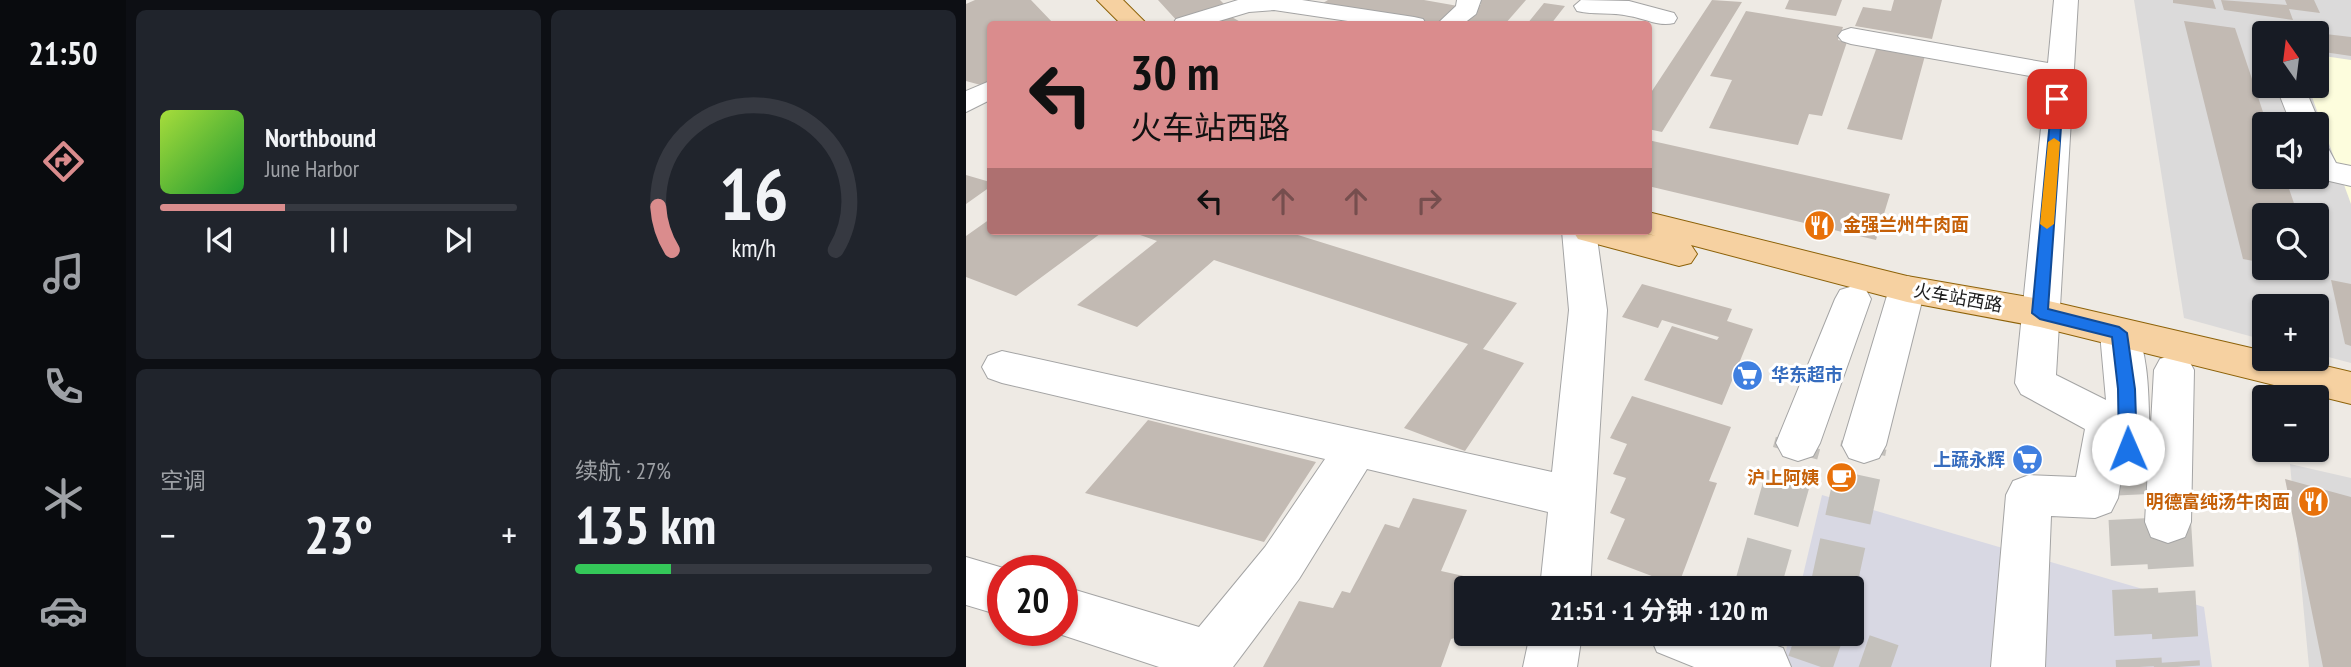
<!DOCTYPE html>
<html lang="zh">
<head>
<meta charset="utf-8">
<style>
  :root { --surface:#171b24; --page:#20242c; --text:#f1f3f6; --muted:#9ea1a6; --line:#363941; --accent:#da8c8d }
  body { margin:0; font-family:"PT Sans Narrow","Noto Sans SC",sans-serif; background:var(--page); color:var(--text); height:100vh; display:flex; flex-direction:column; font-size:26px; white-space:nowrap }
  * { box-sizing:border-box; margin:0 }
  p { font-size:23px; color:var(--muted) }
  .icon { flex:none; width:38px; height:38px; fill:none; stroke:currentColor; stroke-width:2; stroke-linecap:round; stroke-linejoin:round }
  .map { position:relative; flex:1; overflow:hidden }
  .drawer { display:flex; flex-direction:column; gap:10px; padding:10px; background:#0d0f14; width:840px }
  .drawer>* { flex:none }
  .hud { position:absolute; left:21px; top:21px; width:665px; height:214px; border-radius:7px; box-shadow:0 2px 5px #0004; background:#da8c8d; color:#111; overflow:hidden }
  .needle { width:46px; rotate:346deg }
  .tools { position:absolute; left:1286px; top:21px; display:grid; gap:14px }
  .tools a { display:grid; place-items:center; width:77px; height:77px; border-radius:7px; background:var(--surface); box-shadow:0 2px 5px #0004; font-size:35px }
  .speed { position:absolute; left:21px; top:555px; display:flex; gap:14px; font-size:35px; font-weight:700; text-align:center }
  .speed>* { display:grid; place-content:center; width:91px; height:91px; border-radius:50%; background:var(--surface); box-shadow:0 2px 5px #0004; line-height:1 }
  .speed .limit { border:10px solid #d22; background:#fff; color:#111 }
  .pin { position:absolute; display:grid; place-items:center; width:60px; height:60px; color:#fff; margin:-30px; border-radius:14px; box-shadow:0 4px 10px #0006 }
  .me { position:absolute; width:77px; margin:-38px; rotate:359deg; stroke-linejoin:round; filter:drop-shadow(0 0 5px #0008) }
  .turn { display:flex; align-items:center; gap:24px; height:147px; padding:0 28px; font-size:32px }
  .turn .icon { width:91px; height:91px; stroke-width:2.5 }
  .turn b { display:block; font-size:49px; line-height:60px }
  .lanes { display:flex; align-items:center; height:66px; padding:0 28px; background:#0003; justify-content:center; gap:35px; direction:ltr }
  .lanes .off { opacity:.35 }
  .big { font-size:52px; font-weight:700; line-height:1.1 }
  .drawer .tile { flex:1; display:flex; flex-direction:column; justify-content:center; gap:10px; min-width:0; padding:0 24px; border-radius:10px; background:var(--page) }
  .drawer .dial { align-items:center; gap:0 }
  .dial svg { height:182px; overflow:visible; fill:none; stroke:var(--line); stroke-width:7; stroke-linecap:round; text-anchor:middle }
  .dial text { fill:var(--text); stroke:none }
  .song { display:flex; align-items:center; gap:21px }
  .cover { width:84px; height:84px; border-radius:10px; background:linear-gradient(135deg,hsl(80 70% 55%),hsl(130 70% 35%)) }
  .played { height:7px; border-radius:4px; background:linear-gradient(90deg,var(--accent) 35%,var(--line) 35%) }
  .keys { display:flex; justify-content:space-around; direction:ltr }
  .heat { display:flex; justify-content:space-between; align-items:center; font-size:38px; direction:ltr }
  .charge { height:10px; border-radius:5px; background:linear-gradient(90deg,#34c759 27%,var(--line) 0) }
  .drawer .tiles { flex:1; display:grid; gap:10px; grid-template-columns:repeat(2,1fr) }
  .trip { position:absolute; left:488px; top:576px; width:410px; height:70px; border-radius:7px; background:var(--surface); box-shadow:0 2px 5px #0004; font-weight:700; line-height:70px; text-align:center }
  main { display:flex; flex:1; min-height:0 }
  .tabs { display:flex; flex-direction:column; width:126px; justify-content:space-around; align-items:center; background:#090b0e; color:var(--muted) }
  .tabs .icon { width:49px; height:49px }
  .tabs .active { color:var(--accent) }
  .tabs b { font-size:32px; color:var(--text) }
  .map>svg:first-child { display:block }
</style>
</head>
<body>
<main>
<nav class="tabs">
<b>21:50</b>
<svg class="icon active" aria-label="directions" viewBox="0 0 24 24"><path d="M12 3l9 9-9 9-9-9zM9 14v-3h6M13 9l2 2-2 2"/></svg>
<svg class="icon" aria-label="music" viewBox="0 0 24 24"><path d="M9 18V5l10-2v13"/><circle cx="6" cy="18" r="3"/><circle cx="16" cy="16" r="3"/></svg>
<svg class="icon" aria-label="phone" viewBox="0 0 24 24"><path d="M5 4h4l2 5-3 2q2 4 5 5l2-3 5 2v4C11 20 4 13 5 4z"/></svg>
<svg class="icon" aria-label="climate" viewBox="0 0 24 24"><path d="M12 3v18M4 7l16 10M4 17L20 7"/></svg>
<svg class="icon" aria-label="car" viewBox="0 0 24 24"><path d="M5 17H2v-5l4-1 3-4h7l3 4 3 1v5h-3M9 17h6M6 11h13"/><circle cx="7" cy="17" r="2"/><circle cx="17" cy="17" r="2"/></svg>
</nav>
<section class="drawer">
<div class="tiles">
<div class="tile">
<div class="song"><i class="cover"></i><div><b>Northbound</b><p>June Harbor</p></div></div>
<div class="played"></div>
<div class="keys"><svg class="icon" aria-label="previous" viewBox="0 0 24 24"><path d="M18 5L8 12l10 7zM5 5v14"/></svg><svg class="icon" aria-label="pause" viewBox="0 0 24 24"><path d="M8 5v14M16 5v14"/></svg><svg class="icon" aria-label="next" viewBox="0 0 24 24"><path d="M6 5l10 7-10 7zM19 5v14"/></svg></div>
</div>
<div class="tile dial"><svg viewBox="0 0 100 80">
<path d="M14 69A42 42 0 1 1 86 69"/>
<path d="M14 69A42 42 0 0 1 8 50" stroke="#da8c8d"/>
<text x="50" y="56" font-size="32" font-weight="700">16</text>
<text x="50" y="72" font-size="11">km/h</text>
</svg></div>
<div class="tile"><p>空调</p>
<div class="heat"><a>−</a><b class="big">23°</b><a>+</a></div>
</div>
<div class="tile"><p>续航 · 27%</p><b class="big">135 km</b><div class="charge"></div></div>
</div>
</section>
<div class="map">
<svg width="1385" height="667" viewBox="0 0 1385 667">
  <rect width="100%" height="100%" fill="#eeeae4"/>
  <path fill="#dbdada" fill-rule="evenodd" d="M1168 0H1385V363L1351 354V306H1298V340L1218 318ZM1298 33H1351V86H1298ZM1298 124H1351V177H1298ZM1298 215H1351V268H1298Z
    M1324 464 1385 478V667H1343Z"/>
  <path fill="#fdfddd" d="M1351 55 1385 60V204L1342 86H1351Z"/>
  <path fill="#d8d8e3" d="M856 495 1238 607 1246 667H816L824 634H886V588H834Z"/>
  <path fill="#c2bab3" d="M9 0H65L88 24H24V86L22 87 0 81V4Z
    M192 0H254L262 8 213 23Z
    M362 0H458L492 6 472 24 357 3Z
    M509 0H560L539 24H495L515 4 507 3Z
    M746 0 776 2 696 132 682 129V97Z
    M823 0H876L870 16 819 9Z
    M928 0H976L966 39 889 26 897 7 925 11Z
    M1207 0H1247L1250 9 1207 3Z
    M1255 0 1321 5 1319 0H1348L1354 13 1323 9 1327 20 1258 10Z
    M578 3 599 6 585 24H561Z
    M780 11 877 27 872 40 881 42 856 116 843 114 832 145 743 128 766 80 744 76Z
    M264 16 278 24H244Z
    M1218 21 1269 28 1301 124H1298V177H1319L1332 215H1298V263L1277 259Z
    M1351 33 1385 37V56L1351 51Z
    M912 44 960 52 936 140 881 129Z
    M682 140 924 194 910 240 682 186Z
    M0 175 24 182V187L0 204Z
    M24 219V231H138L50 296 0 277V236Z
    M163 231H319L551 303 517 349 558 363 499 451 438 428 502 344 248 260 171 327 111 305 191 241Z
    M1365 280 1385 284V346L1379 344Z
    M676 284 766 309 761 321 787 329 756 405 678 380 706 326 751 340 753 337 696 320 692 328 656 317Z
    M666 396 765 427 743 481 751 483 712 586 641 559 659 519 644 513 660 478 647 474 661 444 644 438Z
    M182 420 350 462 298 542 119 493Z
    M1319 479 1385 497V667H1357Z
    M447 498 501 510 475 571 520 581 522 588H500V635L485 639 475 667H297L333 601 367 608 376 591 384 593 419 524 433 528Z"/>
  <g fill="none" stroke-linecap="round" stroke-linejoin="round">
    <path stroke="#c4c1bc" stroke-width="46" stroke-dasharray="46 24" stroke-linecap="butt" d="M1162 449 1173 667
      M1202 522 1211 667
      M791 588 832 443
      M867 588 898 445
      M830 634 925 667"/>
    <defs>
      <path id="minor" d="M272 0H336L448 17 457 19 460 24H402L308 10 283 12 243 24H207L210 19Z
        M491 0H515L510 14 497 24H471L490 6Z
        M615 0 663 1 708 13 711 18 708 23C692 27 678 18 663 16 646 12 628 15 611 11L608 6Z
        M1088 0H1112L1090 375 1140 400 1134 333 1139 323 1153 318 1167 323C1185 356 1182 405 1184 442L1188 370 1194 359 1208 354 1222 359 1228 370 1225 522 1219 537 1202 543 1185 537 1179 522 1183 451 1177 462 1162 468 1157 466 1152 498 1145 512 1129 518 1085 516 1079 667H1025L1040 495 1047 481 1063 475 1110 477 1119 429 1055 394 1049 383 1080 79 885 44 876 41 872 36 876 31 885 28 1082 63Z
        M24 81V100L0 112V91Z
        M1310 86H1338L1354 124 1351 128V124H1325Z
        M1351 146 1362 148 1370 163 1385 166V186L1346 177H1351Z
        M596 231H630L641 310 624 588H574L582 512 401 469 333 579 267 667H193L81 630H96V586L233 627 299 547 359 459 36 383 22 378 16 367 22 356 36 351 586 472 603 310Z
        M941 276 954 280 959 289 920 445 913 458 898 463 883 458 876 445 923 289 928 280Z
        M887 286 900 290 905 299 854 443 847 456 832 461 817 456 810 443 869 299 874 290Z
        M0 557 44 570H37V616L0 605Z
        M564 634H616L611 667H557Z
        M683 634H779L817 648 825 667H728L691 652Z"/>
      <path id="major" d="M131 0H157L181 24H155Z
        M682 212 941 276 1074 299 1298 351V359H1330L1385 372V404L1074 327 941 302 725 245 731 254 725 263 713 266 612 239 607 231H669L690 236 671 231H682Z"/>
    </defs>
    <use href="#minor" stroke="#a4a4a4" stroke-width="2"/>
    <use href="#major" stroke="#8d6209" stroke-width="2"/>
    <use href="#minor" fill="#fff" fill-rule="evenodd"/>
    <use href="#major" fill="#f6d1a1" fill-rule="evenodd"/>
  </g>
  <path fill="#1a73e8" stroke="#114b97" stroke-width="2" d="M1091 96 1097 99 1082 309 1153 327 1161 333 1169 389 1171 449 1162 456 1153 449 1152 389 1146 337 1074 319 1066 313 1086 99Z"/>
  <path fill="#f59e0b" d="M1088 138 1094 142 1088 224 1081 229 1074 224 1082 142Z"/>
  <defs>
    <symbol id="restaurant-disc" viewBox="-11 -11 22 22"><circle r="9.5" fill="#e8710a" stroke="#fff"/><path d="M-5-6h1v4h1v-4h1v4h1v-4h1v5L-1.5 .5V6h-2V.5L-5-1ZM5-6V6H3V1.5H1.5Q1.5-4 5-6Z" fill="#fff"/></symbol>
    <symbol id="supermarket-disc" viewBox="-11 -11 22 22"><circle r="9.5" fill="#3f7fe0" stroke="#fff"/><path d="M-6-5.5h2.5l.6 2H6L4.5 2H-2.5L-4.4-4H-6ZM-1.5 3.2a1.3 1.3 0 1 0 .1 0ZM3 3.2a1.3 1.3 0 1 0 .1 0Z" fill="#fff"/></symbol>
    <symbol id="cafe-disc" viewBox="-11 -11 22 22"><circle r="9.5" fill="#e8710a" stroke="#fff"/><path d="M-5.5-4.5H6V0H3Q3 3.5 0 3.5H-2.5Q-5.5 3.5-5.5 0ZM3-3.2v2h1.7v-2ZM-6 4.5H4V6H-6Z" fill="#fff"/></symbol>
  </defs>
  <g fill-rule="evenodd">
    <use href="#restaurant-disc" x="836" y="208" width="35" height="35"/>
    <use href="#supermarket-disc" x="764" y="358" width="35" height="35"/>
    <use href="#supermarket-disc" x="1044" y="442" width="35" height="35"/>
    <use href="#cafe-disc" x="858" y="460" width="35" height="35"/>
    <use href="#restaurant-disc" x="1330" y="484" width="35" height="35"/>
  </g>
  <g text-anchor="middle" stroke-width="6" stroke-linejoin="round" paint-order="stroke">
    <g font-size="18" font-weight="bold" fill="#c56008" stroke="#fff" text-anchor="end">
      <text x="877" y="231" text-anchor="start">金强兰州牛肉面</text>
      <text x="853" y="484">沪上阿姨</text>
      <text x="1324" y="508">明德富纯汤牛肉面</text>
    </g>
    <g font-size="18" fill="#1d1d1d" stroke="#fff">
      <text transform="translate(992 298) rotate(10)" y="6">火车站西路</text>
    </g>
    <g font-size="18" font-weight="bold" fill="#366cbe" stroke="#fff" text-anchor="start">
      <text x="805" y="381">华东超市</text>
      <text x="1039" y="466" text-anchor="end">上蔬永辉</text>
    </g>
  </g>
</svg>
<div class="tools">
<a><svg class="needle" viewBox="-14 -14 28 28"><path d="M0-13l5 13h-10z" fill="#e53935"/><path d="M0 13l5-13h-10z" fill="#9ea1a6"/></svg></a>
<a><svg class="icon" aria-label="sound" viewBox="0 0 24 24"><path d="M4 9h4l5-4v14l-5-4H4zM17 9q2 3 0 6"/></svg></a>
<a><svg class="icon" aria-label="search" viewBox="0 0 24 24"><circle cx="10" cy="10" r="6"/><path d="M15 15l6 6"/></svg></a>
<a>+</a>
<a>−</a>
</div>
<div class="speed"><div class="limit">20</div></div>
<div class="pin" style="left:1091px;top:99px;background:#d93025"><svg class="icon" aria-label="arrive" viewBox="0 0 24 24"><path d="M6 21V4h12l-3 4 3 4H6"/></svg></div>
<svg class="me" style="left:1162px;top:449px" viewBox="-20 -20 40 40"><circle r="19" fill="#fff"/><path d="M0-13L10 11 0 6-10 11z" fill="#1a73e8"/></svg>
<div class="trip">21:51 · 1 分钟 · 120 m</div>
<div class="hud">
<div class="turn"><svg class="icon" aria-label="left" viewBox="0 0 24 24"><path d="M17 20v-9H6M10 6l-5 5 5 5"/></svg><div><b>30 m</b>火车站西路</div></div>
<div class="lanes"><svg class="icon" aria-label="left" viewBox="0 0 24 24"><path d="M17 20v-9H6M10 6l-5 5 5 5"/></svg><svg class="icon off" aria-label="ahead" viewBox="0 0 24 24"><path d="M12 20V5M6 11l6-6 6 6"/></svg><svg class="icon off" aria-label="ahead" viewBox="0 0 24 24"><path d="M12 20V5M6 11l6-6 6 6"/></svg><svg class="icon off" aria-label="right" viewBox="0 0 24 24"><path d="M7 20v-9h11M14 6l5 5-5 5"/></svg></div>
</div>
</div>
</main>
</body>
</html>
